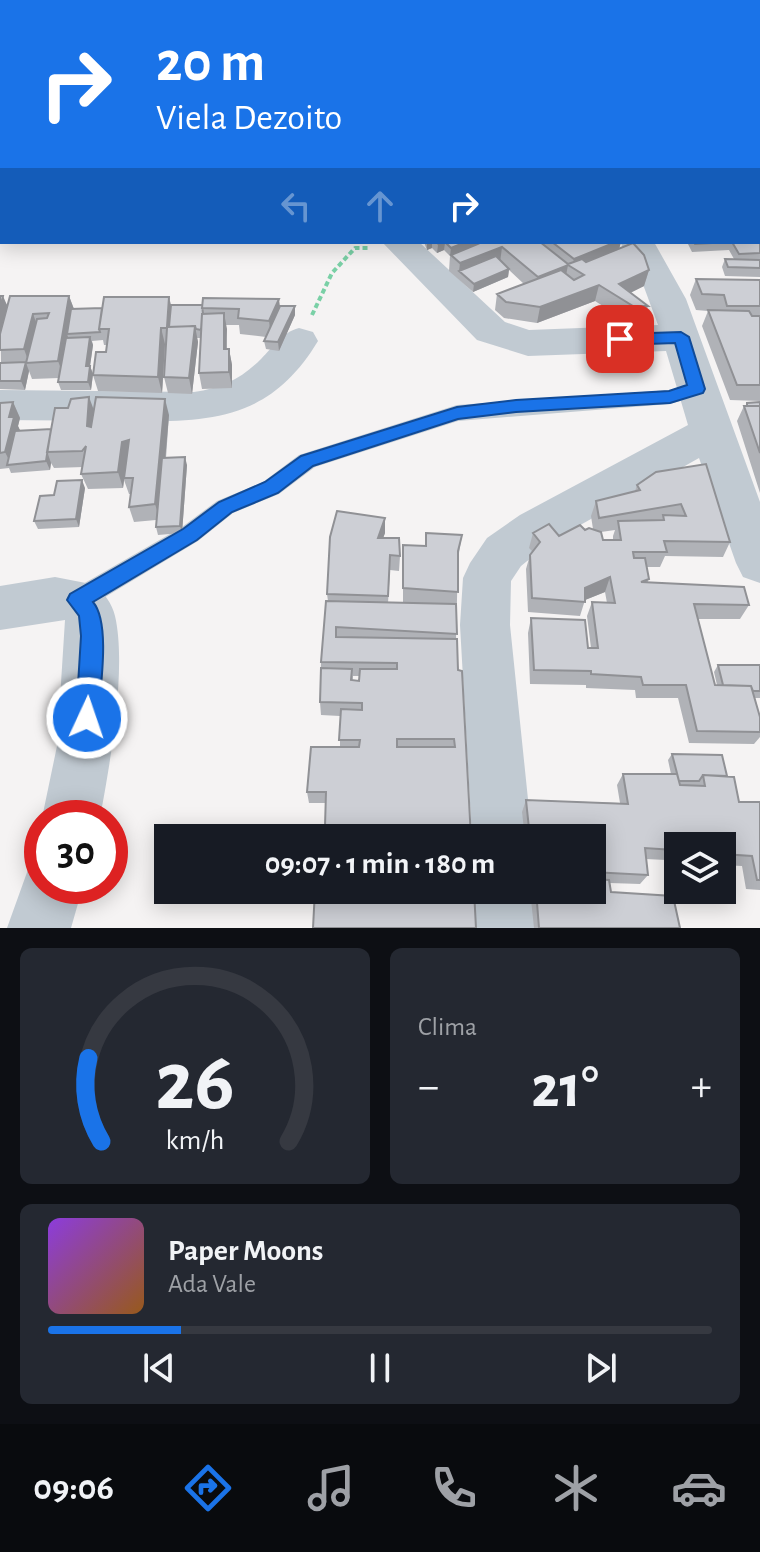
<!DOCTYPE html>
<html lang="pt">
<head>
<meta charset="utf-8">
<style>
  :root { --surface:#171b24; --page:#242831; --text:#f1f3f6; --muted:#9ea1a6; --line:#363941; --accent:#1a73e8 }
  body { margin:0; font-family:"Alegreya Sans",sans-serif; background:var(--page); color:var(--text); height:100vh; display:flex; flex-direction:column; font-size:30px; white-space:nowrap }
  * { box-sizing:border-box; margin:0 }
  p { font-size:26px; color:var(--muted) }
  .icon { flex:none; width:44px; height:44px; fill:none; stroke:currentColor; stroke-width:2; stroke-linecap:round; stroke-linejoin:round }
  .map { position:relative; height:928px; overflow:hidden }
  .sheet { display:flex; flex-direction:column; gap:20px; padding:20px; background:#0d0f14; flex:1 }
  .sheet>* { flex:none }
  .top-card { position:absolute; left:0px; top:0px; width:760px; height:244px; box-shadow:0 4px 20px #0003; background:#1a73e8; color:#fff; overflow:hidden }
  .controls { position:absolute; left:664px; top:832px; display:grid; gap:16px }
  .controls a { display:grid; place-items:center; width:72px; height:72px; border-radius:0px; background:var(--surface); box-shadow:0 4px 20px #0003; font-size:40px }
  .speed { position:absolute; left:24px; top:800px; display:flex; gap:16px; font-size:40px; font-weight:700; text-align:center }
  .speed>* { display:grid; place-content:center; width:104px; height:104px; border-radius:50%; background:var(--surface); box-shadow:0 4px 20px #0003; line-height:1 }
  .speed .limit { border:12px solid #d22; background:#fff; color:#111 }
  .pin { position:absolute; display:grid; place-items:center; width:68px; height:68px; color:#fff; margin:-34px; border-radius:16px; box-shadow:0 4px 12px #0006 }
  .me { position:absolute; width:88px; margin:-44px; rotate:3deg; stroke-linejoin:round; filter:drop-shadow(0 0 6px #0008) }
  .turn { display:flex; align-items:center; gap:28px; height:168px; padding:0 24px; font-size:36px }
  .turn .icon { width:104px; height:104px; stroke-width:2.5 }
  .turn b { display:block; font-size:56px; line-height:68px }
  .lanes { display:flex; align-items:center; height:76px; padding:0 24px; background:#0003; justify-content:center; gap:40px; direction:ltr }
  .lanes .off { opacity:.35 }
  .big { font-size:60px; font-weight:700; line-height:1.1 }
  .sheet .card { flex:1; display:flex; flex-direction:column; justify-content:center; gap:12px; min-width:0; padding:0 28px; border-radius:12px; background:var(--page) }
  .sheet .dial { align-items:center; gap:0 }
  .dial svg { height:208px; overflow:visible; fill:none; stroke:var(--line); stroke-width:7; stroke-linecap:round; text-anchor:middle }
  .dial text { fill:var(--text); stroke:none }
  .song { display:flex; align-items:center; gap:24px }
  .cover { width:96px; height:96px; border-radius:12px; background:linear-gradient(135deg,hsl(270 70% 55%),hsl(30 70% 35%)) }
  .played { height:8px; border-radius:4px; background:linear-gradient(90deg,var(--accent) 20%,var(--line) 20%) }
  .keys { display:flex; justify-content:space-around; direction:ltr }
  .heat { display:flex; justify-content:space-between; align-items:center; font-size:44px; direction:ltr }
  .sheet .tiles { flex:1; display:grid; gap:20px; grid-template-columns:1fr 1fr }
  .card:last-child { grid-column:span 2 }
  .trip { position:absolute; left:154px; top:824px; width:452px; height:80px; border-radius:0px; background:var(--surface); box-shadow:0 4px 20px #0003; font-weight:700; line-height:80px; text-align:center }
  .tabs { display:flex; height:128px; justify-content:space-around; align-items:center; background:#090b0e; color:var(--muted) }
  .tabs .icon { width:56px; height:56px }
  .tabs .on { color:var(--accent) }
  .tabs b { font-size:36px; color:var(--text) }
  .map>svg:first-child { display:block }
</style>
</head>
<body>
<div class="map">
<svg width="760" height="928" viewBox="0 0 760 928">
  <rect width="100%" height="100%" fill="#f5f3f3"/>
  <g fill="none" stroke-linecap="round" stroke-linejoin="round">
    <path stroke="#7ad0a6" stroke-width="4" stroke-dasharray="5 3" stroke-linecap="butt" d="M312 315 332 273 355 248H368"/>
    <path fill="#c1cad2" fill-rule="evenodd" d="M321 0H333L334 2H322Z
      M358 0H370L371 2H359Z
      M697 382 704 384 707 389 704 394 670 404 458 421 315 467 279 494 233 513 198 541 87 608 78 611 69 608 66 600 69 592 182 527 217 501 263 482 299 455 457 405 670 390Z"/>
    <path fill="#c1cad2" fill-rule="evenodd" d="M171 0H195V2H171Z
      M0 66H2V82H0Z
      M758 112 760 113V131L758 130Z
      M382 242H419L505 322 529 330 658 325 641 279 620 242H654L686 299 760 502V583L743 577 736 563 699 458 552 541 521 566 511 581 510 625 532 838H472L460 625 463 578 470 563 487 538 520 515 688 425 666 351 528 356 477 340Z
      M299 328 313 332 318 341C269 422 209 422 122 421 82 421 41 420 0 420V390L194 392C222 388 241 379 261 359 274 346 281 333 299 328Z
      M55 577 96 585C104 594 112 603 115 616 127 668 110 764 100 818H42L57 746 65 620 0 630V586Z
      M42 859V886H83L71 928H7L30 864Z
      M474 890H536L540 928H476Z"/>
  </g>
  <path fill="#b0b2b7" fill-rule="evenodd" d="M202 0H296V2H203Z
    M747 0H760V30H758V2H746Z
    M758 59H760V93H758Z
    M0 83H2V181H0Z
    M758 158 760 159V229H758Z
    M760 240V277L725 276 722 267 725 259H734L729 250 692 252 687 242H758Z
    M424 242H621L619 249 649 270 644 286 630 293 648 306 643 322H628L595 301 537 323 504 318 495 310 497 294 524 284 509 270 508 277 473 292 449 271 450 256 444 250 437 253 432 248 427 250Z
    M696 279 760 280V401L730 400 702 326 708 311 696 310 690 295Z
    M0 296 8 306 69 296 74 309 171 305 280 306 295 315 279 351 266 349 264 341 266 337 240 334 239 325H226L227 349H229L232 365V388L202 389 199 373 201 338H197L198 342 192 394 168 393 164 377 166 344 162 393 98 391 93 375 106 352 107 345H104L103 340 92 341 93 345 90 366 93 374 91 390H61L58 382 59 378 32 379 29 371 25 390 0 389V363H1Z
    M13 402 20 418 18 426 20 431 51 429 94 411 169 415 166 458 187 465 182 533 158 535 156 527V520L134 522 129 507 131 494H129L124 480 123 488 88 489 81 474 83 467 54 468 51 463 50 470 11 473 9 468 0 469V403Z
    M760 402V493L737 421 744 406H746L747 403Z
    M656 472 730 542 723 557 665 556 660 567H647L648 582 749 605 740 619H698L715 685H717L714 672 718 665H760V698H755L760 717V737L754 744 689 743 678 698H636L635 690 586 688V685L530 684 528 633 531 618 588 648H591L587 616 592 602 607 603 605 592 585 600 580 616 528 612 526 569 530 555 532 551 529 548 533 533 559 536 593 529 591 516 596 501 635 491 637 485ZM615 530 613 536V540H603L601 532Z
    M85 488 79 527 38 529 34 521Z
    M385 518V533L383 538 400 556 399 571 390 570 388 603H403V545L426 546 462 535 458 559 456 639 471 838 327 837 325 826 326 803H309L307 792 340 747V716L321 715 320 702 321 662 328 601 327 594ZM353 676H360L359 681 353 680Z
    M672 754 727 776 739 802H760V890L746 889 742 866 722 865V846H678V886L671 885 666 860 646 859 648 875 640 884 610 883 611 892 680 928H534L530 890H592V838H525L522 812 526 800 620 803 617 785 623 774H671L668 760Z"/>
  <path fill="#909195" d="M2 32V57L0 61V36Z
    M427 242H432V248L427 250Z
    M435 242H448L445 243 444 250 437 253 438 245Z
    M466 242H475V246L450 256 451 248Z
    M608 242H621L617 256 572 267 574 259Z
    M502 247 500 263 459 271 460 263Z
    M568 265 565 281 535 293 538 277Z
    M509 269 508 277 473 292 474 284Z
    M649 270 644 286 620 298 619 284Z
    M599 285 595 301 537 323 540 307Z
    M3 296 10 312 0 350V308Z
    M69 296 75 312 67 334 70 343 64 377 58 361Z
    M169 297 173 313 172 329 167 327Z
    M279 299 281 315 271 337 269 321Z
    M295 306V315L279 351 278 342Z
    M224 313 227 329 226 366 224 349Z
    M33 314 39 330 29 363 24 349Z
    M195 326 198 342 192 394 189 378Z
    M161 328 165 344 162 393 158 377Z
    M90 337 93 345 90 366 93 374 91 390 88 382 86 366Z
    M229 349 232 365V388L229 372Z
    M26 363 29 371 25 390 21 381Z
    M89 397 95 413 93 442 87 426Z
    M165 399 169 415 160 520 155 504Z
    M13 402 20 418 18 426 21 432 11 464 5 452 9 417Z
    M129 440 127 458 123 488 118 472 122 442Z
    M48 454 51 463 50 470 46 461Z
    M185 457 187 465 182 533 180 526Z
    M82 480 85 488 79 527 76 519Z
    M385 518V533L378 552V538Z
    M610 577 605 592 580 602 585 588Z"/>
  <path fill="#cdcfd5" stroke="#909195" stroke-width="2" fill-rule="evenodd" d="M0 0H21L20 2H2V32L0 36Z
    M26 0H38L37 2H25Z
    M43 0H68V2H42Z
    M68 0H80L79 2H68Z
    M100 0H132L131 2H100Z
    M136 0H150V2H136Z
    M202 0H237V2H203Z
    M274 0H289V1H273Z
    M503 0H523L521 2H501Z
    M623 0H642V2H623Z
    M642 0 663 1V0H690V2H642Z
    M746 1H760V22L758 17V2Z
    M758 59H760V78H758Z
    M0 83H2V100H0Z
    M0 102H2V120H0Z
    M0 134H2V155H0Z
    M758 158 760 159V169H758Z
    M758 169H760V214H758V175L760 174 758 173Z
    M758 238 760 240V253L739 254 732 242H758Z
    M445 242H466L451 248Z
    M476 242H540L568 264 582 259 586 262 633 243 644 255 649 270 619 284 648 306H633L599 285 540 307 506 302 497 294 561 270 574 280 584 275 568 265 538 277 502 247 460 263 451 255 478 244Z
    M552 242H616L574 259Z
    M694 242H730L695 244Z
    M496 256 509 269 474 284 459 271Z
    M725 259 760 260V268L728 267Z
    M696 279 760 280V306H727L724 295 702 294Z
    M0 296H3L0 308Z
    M10 296H69L58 361 26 363 37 319 47 318 49 313 33 314 24 349 0 350V334Z
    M104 297H169L167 327 195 326 189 378 164 377 167 328H161L158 377 93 375 96 352H106L109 329H99Z
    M203 298 279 299 269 321 238 318 239 309 202 308Z
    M171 305H202L203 314H202L201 330 196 329 195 326 169 327Z
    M280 306H295L278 342 264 341Z
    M102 308 99 329 100 332 67 334 71 309Z
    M708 310 749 311 752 316H760V385H737Z
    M224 313V349H229V372L199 373 202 314Z
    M90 337 86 366H90L88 382H58L66 338Z
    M26 362 21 381H0V363Z
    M89 397 87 426 91 427 96 397 165 399 155 504 129 507 133 478H124L129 440 122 442 118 472 81 474 86 446 82 451 47 452 55 408H68L71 399Z
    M13 402 9 417H14L5 452 0 453V403Z
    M760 402V406H747V403Z
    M744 406H760V453Z
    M51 429 46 461 7 465 15 431Z
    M185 457 180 526 156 527 162 458Z
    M706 464 730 542 664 541 667 552H633L634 558H645L649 579 641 582 744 587 749 605 694 604 715 685 751 686 760 717V732L697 731 686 685H643L641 677 591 674V671L534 670 531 618 585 620 588 648H598L592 602 615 603 610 577 585 588V602L532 598 530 555 540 542 533 533 549 524 559 536 580 525 585 530 589 528 601 532 603 540H621L618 521 664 520 663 515 686 516 681 504 599 518 596 501 640 490 637 485 656 472Z
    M82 480 76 519 34 521 40 496 54 495 57 481Z
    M337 511 385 518 378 538H399L400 556 390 555 388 596 327 594 330 537Z
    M426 533 462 535 458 551V592L403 588V545L426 546Z
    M326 601 456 604 457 634 336 627V637L457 639 458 670 462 671 471 838H434L435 829 325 826 326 792H307L311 747H359L360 740H339L341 709 362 710V703L320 702 321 668 352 669 351 680 359 681 360 669H397V663L321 662ZM397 739H454L455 747H397Z
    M718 665H760V691H753L751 686 723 685Z
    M672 754 722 755 727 776 703 775 699 781H679Z
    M623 774H677L680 785 705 786 703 775 734 777 739 802H760V880H757L752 856 722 854V846H678V869L674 850 645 848 648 875 592 872V838H530L526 800 628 804Z
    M592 879 609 880 611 892 673 896 680 928H539L536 890H592Z
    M315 890H474L476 928H313Z"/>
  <path fill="#1a73e8" stroke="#114b97" stroke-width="2" d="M681 332 689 337 705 389 703 393 670 403 516 412 458 419 313 466 278 493 232 512 197 540 93 602C111 623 100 690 98 718L95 726 87 729 79 726 76 718 81 636 79 616 67 600 70 594 183 529 219 502 265 482 301 456 457 407 516 400 669 391 687 385 675 343 620 345 612 339 620 334Z"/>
</svg>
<div class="controls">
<a><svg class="icon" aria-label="layers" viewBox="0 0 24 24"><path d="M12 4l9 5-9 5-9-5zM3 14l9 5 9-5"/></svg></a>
</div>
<div class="speed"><div class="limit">30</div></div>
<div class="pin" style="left:620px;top:339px;background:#d93025"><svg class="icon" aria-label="arrive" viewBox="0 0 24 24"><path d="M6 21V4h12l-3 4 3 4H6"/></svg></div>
<svg class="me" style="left:87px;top:718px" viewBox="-20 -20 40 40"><circle r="17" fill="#1a73e8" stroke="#fff" stroke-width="3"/><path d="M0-11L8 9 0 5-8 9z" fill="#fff"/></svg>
<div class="trip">09:07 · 1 min · 180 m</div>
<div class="top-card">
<div class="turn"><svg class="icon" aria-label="right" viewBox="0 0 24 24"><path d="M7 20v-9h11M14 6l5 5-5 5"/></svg><div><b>20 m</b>Viela Dezoito</div></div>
<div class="lanes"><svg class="icon off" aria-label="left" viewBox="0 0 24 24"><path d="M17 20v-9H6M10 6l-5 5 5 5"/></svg><svg class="icon off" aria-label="ahead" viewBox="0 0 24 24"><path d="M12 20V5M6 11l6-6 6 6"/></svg><svg class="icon" aria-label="right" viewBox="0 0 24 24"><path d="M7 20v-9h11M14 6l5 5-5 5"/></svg></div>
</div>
</div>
<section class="sheet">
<div class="tiles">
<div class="card dial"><svg viewBox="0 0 100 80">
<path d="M14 69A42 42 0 1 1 86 69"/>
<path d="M14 69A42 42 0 0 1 9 37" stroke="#1a73e8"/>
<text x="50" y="56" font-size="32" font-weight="700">26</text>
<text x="50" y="72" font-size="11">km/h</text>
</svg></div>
<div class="card"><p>Clima</p>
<div class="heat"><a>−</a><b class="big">21°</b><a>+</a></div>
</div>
<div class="card">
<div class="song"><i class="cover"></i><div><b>Paper Moons</b><p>Ada Vale</p></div></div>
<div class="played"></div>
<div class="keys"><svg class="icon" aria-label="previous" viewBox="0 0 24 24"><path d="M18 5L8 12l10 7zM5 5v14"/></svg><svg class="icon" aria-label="pause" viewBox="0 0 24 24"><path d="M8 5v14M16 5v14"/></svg><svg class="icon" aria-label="next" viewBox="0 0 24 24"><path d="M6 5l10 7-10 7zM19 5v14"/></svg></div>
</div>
</div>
</section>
<nav class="tabs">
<b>09:06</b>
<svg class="icon on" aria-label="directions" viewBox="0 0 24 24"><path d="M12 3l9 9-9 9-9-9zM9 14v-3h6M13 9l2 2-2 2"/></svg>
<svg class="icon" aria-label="music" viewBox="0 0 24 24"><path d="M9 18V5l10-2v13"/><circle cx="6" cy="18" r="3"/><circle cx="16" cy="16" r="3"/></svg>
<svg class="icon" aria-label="phone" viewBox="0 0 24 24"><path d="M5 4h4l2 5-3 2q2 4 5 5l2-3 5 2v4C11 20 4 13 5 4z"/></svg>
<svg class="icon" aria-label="climate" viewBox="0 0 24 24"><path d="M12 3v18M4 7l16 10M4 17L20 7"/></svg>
<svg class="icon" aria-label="car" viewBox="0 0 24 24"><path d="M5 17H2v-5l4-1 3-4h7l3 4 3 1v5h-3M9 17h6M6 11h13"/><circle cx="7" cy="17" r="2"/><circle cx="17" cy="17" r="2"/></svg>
</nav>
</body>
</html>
